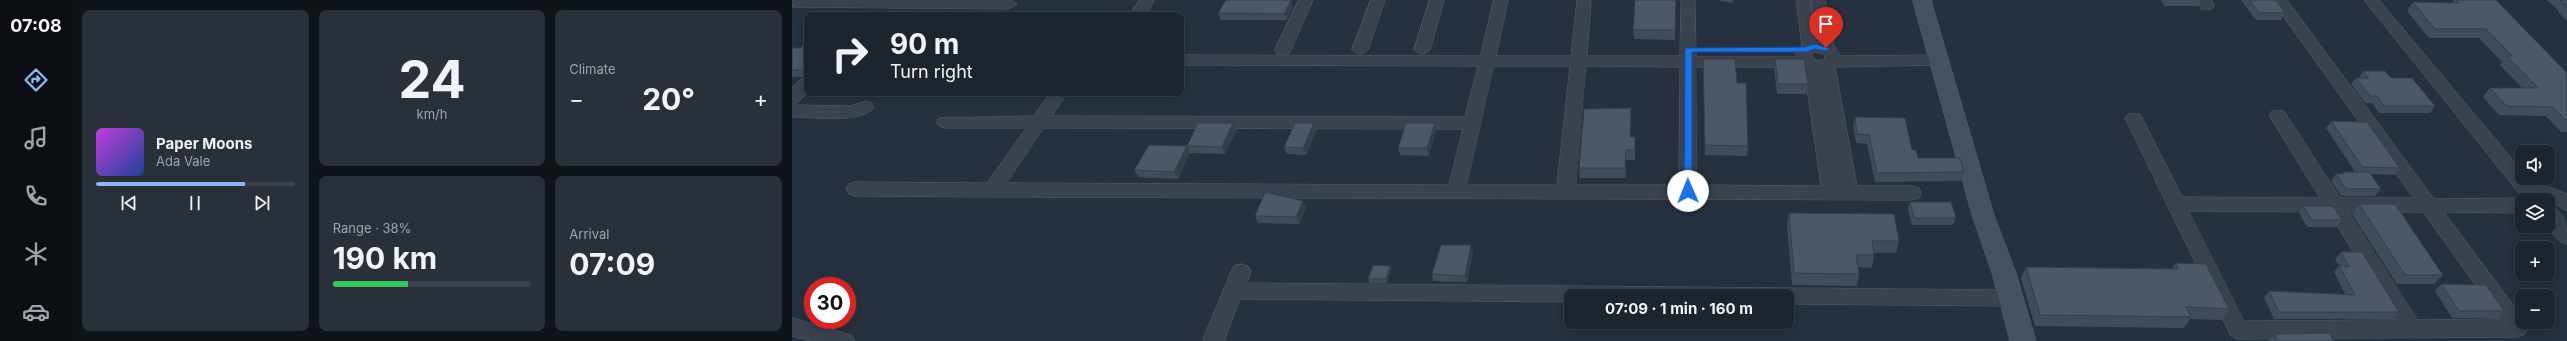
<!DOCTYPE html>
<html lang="en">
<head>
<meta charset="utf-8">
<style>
  :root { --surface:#1c242e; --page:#29303a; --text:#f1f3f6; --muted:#a0a4aa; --line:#3a414a; --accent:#91b5f3 }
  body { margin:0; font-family:Inter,sans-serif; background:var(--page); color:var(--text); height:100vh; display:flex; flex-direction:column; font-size:15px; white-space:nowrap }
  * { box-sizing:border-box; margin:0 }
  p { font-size:13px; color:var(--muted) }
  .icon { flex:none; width:22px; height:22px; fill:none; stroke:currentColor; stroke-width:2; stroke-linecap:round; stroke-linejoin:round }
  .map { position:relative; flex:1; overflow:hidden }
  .details { display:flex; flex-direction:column; gap:10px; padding:10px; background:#0f1419; width:720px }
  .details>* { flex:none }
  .banner { position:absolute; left:12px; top:12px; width:380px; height:84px; border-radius:8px; box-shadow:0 2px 10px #0003,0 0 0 1px var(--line); background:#1c242e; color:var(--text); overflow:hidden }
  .fabs { position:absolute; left:1723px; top:145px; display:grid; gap:8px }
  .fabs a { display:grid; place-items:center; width:40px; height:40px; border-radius:8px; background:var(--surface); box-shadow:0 2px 10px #0003,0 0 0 1px var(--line); font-size:20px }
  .speed { position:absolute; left:12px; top:277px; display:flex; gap:8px; font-size:20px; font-weight:700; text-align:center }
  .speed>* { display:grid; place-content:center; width:52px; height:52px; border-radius:50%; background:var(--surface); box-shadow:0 2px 10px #0003,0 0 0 1px var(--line); line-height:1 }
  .speed .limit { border:6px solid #d22; background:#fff; color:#111 }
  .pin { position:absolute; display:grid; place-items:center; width:34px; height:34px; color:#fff; margin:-41px -17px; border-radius:50% 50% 50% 0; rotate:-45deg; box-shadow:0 0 4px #0007 }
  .pin .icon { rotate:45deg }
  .me { position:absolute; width:44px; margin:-22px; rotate:359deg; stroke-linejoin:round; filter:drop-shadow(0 0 3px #0008) }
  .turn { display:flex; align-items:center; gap:14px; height:84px; padding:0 20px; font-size:18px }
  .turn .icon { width:52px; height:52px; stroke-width:2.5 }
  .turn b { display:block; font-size:28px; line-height:34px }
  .big { font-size:30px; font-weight:700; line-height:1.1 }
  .details .widget { flex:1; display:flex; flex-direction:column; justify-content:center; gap:6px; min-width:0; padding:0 14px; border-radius:8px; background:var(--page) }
  .details .dial { align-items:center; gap:0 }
  .dial b { font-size:52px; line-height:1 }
  .song { display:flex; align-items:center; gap:12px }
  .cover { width:48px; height:48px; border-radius:6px; background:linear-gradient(135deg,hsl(290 70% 55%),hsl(220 70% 35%)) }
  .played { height:4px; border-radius:2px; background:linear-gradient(90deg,var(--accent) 75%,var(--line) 75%) }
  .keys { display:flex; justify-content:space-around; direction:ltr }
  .heat { display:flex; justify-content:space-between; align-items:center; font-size:22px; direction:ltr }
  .charge { height:6px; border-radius:3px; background:linear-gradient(90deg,#34c759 38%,var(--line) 0) }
  .details .tiles { flex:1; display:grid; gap:10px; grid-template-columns:repeat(3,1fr) }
  .widget:first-child { grid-row:span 2 }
  .trip { position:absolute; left:772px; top:289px; width:230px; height:40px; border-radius:8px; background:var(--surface); box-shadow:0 2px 10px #0003,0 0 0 1px var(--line); font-weight:700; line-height:40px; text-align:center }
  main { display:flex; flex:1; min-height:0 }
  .tab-bar { display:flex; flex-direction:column; width:72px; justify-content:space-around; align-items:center; background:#0b0e12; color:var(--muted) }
  .tab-bar .icon { width:28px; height:28px }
  .tab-bar .on { color:var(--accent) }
  .tab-bar b { font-size:18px; color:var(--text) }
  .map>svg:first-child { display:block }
</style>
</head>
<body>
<main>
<nav class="tab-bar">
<b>07:08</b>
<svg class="icon on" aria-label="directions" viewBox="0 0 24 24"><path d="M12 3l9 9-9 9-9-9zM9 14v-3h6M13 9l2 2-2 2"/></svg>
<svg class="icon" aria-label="music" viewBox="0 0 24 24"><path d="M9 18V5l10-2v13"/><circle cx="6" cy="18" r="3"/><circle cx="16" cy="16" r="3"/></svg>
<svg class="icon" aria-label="phone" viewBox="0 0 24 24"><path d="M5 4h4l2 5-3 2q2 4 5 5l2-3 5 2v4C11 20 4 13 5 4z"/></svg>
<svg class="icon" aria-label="climate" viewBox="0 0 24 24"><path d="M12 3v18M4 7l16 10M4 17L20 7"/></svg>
<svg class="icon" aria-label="car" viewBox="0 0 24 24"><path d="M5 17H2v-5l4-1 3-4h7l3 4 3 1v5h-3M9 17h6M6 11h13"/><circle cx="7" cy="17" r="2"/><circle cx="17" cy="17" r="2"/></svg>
</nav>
<section class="details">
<div class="tiles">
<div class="widget">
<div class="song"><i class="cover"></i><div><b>Paper Moons</b><p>Ada Vale</p></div></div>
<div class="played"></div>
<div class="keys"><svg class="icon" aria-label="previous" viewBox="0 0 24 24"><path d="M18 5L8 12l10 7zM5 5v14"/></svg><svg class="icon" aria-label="pause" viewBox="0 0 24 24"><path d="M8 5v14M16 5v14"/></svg><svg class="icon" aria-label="next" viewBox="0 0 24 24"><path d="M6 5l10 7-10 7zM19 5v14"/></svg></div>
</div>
<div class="widget dial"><b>24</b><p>km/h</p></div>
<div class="widget"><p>Climate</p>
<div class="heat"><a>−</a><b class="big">20°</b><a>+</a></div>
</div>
<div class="widget"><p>Range · 38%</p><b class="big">190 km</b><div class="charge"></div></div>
<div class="widget"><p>Arrival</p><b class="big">07:09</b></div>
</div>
</section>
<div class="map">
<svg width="1775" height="341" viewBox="0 0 1775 341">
  <rect width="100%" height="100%" fill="#26303e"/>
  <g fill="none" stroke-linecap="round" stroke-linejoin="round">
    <defs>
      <path id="street" d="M0 0H219L225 4 217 9 1 7Z
        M348 0H362L354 15H338Z
        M507 0H521L497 54H485L483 50Z
        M579 0H593L576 50 568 55 560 50Z
        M638 0H652L638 50 630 55 622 50Z
        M702 0H716L704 56H779L785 0H799L795 56H888L889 0H903L904 57H1004V52L1010 46 1004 0H1018L1025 42 1019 0H1033L1042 46 1049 56 1147 55 1155 60 1147 65 1043 67 1065 186H1120L1127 188 1129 193 1127 198 1120 200 200 197 63 196 57 194 54 189 57 184 63 182 195 183 234 128H153L147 126 144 122 147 118 242 116 258 93H275L260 116 673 117 686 66 389 65V55L688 56ZM1024 52 1032 54 1033 59 1026 61 1020 57V54ZM702 66H778L765 185H675ZM794 66 888 67 887 185H784ZM904 67H1012L1029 186 905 185ZM252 128 671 129 657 185 215 183Z
        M1405 0H1419L1423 6 1420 9H1410Z
        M1480 0H1495L1642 199 1731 198 1572 0H1587L1730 171V178H1736L1743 187H1756L1775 194V211L1756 200H1730V213L1652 212 1730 317V322H1733L1736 328 1733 334 1726 337 1446 339 1439 336 1333 118 1336 114H1348L1390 197 1528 198 1477 115 1480 111H1492L1548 198H1621ZM1397 211 1537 212 1603 320 1452 321ZM1557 212H1631L1708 319 1626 320Z
        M15 78V93L6 102 0 104V88L9 79Z
        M74 101 80 103 82 107C72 124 18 117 0 117V105L59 106Z
        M1756 207C1775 209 1775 230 1775 244 1758 239 1756 223 1756 207Z
        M449 264 456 266 459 272 455 283 1218 290 1225 292 1228 298 1225 304 1218 306 995 304V296H779V302L448 299 432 341H410L439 272 442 266Z
        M0 318 59 335 63 341H20L0 336Z"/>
      <path id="secondary" d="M1121 0H1139L1202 215 1224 273 1244 341H1218L1200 273 1180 215Z"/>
    </defs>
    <use href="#street" stroke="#58606c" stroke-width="1"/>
    <use href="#secondary" stroke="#58606c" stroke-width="1"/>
    <use href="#street" fill="#3a424e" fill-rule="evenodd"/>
    <use href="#secondary" fill="#485161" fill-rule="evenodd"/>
  </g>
  <path fill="#414b59" d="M499 0 501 7 495 20H429L426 13Z
    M884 0 883 40 842 39 841 30Z
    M924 0H942L941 3Z
    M1369 0H1408L1406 6H1372Z
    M1449 0H1484L1493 13 1489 20H1464Z
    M1662 0H1704L1775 73V132H1769L1754 116 1707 115 1691 97 1698 88H1730L1708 65 1710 62 1687 38H1637L1615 11 1621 2 1660 3Z
    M1755 0H1775V21L1766 12 1767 11Z
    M15 44V77H0V48H9Z
    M911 59 945 83 956 146 955 156 913 155Z
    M983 59 1016 84 1014 94H985L982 68Z
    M1571 71 1599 78 1643 106 1638 113H1587L1580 103H1573L1559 84 1564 78H1567Z
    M1063 117 1120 150 1126 158 1172 172 1169 181 1083 182 1075 144 1064 143 1061 126Z
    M839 118V137H843V160H834V178H788L787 168Z
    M1539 121 1608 168 1603 175 1579 174 1589 189 1583 196H1549L1539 181 1544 174H1549L1551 172H1563L1534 128Z
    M441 123 445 130 433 154 398 153 386 179 346 177 342 170 395 146Z
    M643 123 644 130 637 156 608 155 606 148Z
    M525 130 514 155 495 154 492 147Z
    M511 201 514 208 507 224 466 223 463 216Z
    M1118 202 1164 218 1161 225H1120L1116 209Z
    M1567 204 1651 275 1642 284H1605L1560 214Z
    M1511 206 1550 220 1544 227H1515L1507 213Z
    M997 213 1107 241 1104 253H1082V255L1080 268 1066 267 1067 274 1065 286 1000 285 995 225Z
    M681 252 675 282 641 281 640 274Z
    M1549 252 1607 312 1600 319H1482L1472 298 1477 291 1553 294 1542 272 1547 266 1543 259Z
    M1384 263 1437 309 1430 320 1398 319 1392 328 1243 326 1229 278 1234 267 1380 269Z
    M598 266 599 269 595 283H578L576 279Z
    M1649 284 1712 311 1705 318H1660L1643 291Z
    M1482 334 1542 341H1477V340Z"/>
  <path fill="#353d48" d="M499 0 501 7 495 20 492 14Z
    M15 65V76L10 70Z
    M839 108V118L838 147V137Z
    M441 123 445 130 433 154 430 147Z
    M522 123 525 130 514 155 511 148Z
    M643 123 644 130 637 156 635 148Z
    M395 146 398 153 386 179 382 172Z
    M834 150V178L833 168Z
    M511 201 514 208 507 224 504 217Z
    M679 245 681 252 675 282 673 276Z
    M598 266 599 269 595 283 594 279Z"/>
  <path fill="#4c5767" stroke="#353d48" d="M434 0H499L492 14 426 13Z
    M843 0H884L883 30H841Z
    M1458 0H1484L1493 13H1467Z
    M1664 0H1704L1775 73V121L1761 107 1714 106 1698 88H1746L1715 56H1720L1694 29H1643L1621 2 1667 3Z
    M1768 0H1775V8L1772 5H1774Z
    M11 44H15V65L10 70H0V48H9Z
    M911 59H943L945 83H954L956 146 913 145Z
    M983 59H1012L1016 84H986Z
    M1571 71H1593L1599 78H1620L1643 106H1592L1585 96H1578L1564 78H1577Z
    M839 108 838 137H843V150H834L833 168H787L792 109Z
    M1063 117 1113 118 1120 150H1124L1126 158H1168L1172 172 1085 173 1077 135 1065 134Z
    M1539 121 1575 122 1608 168 1570 167Z
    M406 123H441L430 147 395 146 382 172 342 170 357 145 395 146Z
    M503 123H522L511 148 492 147Z
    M614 123H643L635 148H606Z
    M1551 172H1577L1589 189H1554L1544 174H1552Z
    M473 192 511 201 504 217 463 216Z
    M1118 202H1159L1164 218H1122Z
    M1567 204H1603L1651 275H1613Z
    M1511 206H1541L1550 220H1520Z
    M997 213 1102 214 1107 241H1080L1082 255H1064L1067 274 1002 273Z
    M649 245H679L673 276 640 274Z
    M1549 252H1570L1607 312H1487L1477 291 1563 295 1547 265 1557 267Z
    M1384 263 1414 264 1437 309 1394 307 1399 317 1248 315 1234 267 1386 269Z
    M581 265 598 266 594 279H576Z
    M1649 284 1694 285 1712 311H1667Z
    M1538 333 1542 341H1486L1482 334Z"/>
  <path fill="#1a73e8" stroke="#114b97" d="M1022 44 1038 48 1034 51 1023 49 1014 52H900V191L899 193H892L893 48 1013 47Z"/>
</svg>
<div class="fabs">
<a><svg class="icon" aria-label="sound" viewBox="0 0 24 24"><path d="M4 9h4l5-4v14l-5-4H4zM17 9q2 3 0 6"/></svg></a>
<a><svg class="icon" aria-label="layers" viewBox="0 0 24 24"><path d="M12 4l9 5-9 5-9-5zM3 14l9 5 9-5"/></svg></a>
<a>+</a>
<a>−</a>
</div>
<div class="speed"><div class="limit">30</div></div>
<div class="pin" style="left:1034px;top:48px;background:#d93025"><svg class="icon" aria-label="arrive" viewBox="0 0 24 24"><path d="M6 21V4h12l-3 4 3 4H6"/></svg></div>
<svg class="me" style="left:896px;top:191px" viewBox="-20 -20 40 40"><circle r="19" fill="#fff"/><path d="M0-13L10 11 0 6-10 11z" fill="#1a73e8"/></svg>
<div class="trip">07:09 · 1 min · 160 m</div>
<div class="banner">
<div class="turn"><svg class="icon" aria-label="right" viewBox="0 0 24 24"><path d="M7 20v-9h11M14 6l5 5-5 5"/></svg><div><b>90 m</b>Turn right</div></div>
</div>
</div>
</main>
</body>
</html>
